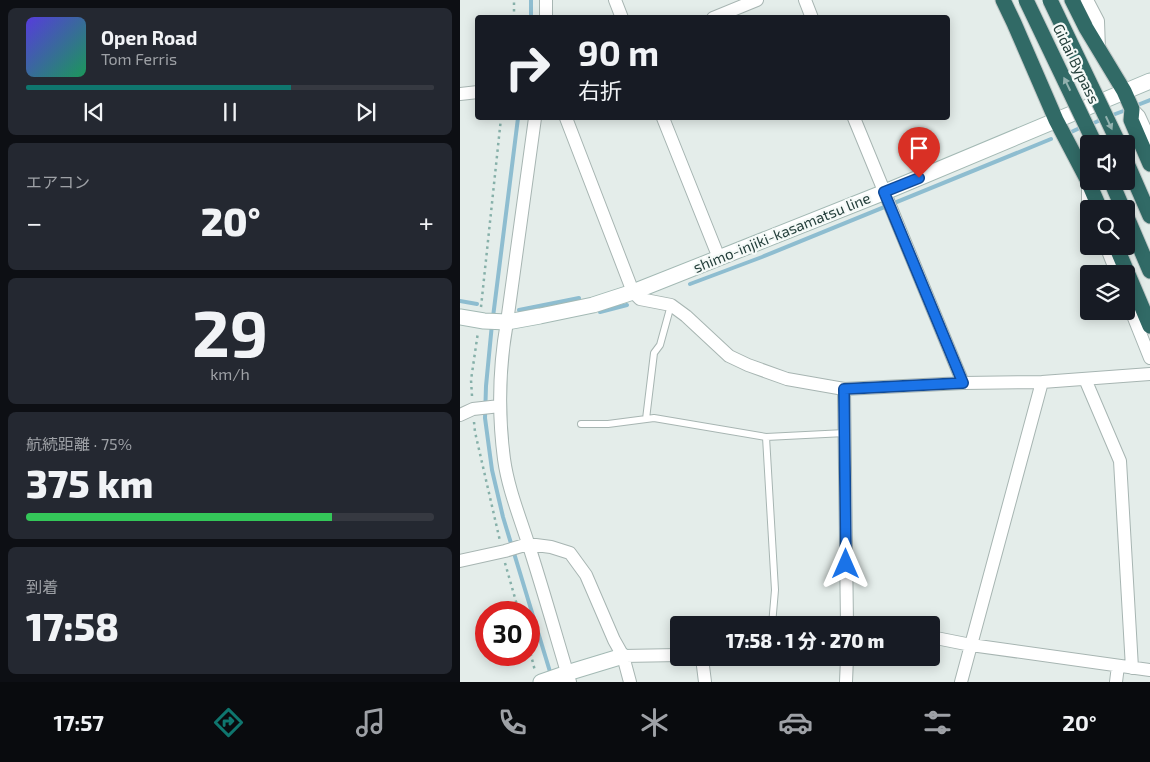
<!DOCTYPE html>
<html lang="ja">
<head>
<meta charset="utf-8">
<style>
  :root { --surface:#171b24; --page:#242831; --text:#f1f3f6; --muted:#9ea1a6; --line:#363941; --accent:#0f766e }
  body { margin:0; font-family:"Exo 2","Noto Sans JP",sans-serif; background:var(--page); color:var(--text); height:100vh; display:flex; flex-direction:column; font-size:19px; white-space:nowrap }
  * { box-sizing:border-box; margin:0 }
  p { font-size:16px; color:var(--muted) }
  .icon { flex:none; width:28px; height:28px; fill:none; stroke:currentColor; stroke-width:2; stroke-linecap:round; stroke-linejoin:round }
  .map { position:relative; flex:1; overflow:hidden }
  .drawer { display:flex; flex-direction:column; gap:8px; padding:8px; background:#0d0f14; width:460px }
  .drawer>* { flex:none }
  .guide { position:absolute; left:15px; top:15px; width:475px; height:105px; border-radius:5px; box-shadow:0 2px 12px #0003; background:#171b24; color:var(--text); overflow:hidden }
  .tools { position:absolute; left:620px; top:135px; display:grid; gap:10px }
  .tools a { display:grid; place-items:center; width:55px; height:55px; border-radius:5px; background:var(--surface); box-shadow:0 2px 12px #0003; font-size:25px }
  .speed { position:absolute; left:15px; top:601px; display:flex; gap:10px; font-size:25px; font-weight:700; text-align:center }
  .speed>* { display:grid; place-content:center; width:65px; height:65px; border-radius:50%; background:var(--surface); box-shadow:0 2px 12px #0003; line-height:1 }
  .speed .limit { border:8px solid #d22; background:#fff; color:#111 }
  .pin { position:absolute; display:grid; place-items:center; width:42px; height:42px; color:#fff; margin:-51px -21px; border-radius:50% 50% 50% 0; rotate:-45deg; box-shadow:0 0 5px #0007 }
  .pin .icon { rotate:45deg }
  .me { position:absolute; width:55px; margin:-28px; rotate:0deg; stroke-linejoin:round; filter:drop-shadow(0 0 4px #0008) }
  .turn { display:flex; align-items:center; gap:18px; height:105px; padding:0 20px; font-size:22px }
  .turn .icon { width:65px; height:65px; stroke-width:2.5 }
  .turn b { display:block; font-size:35px; line-height:42px }
  .big { font-size:38px; font-weight:800; line-height:1.1 }
  .drawer .card { flex:1; display:flex; flex-direction:column; justify-content:center; gap:8px; min-width:0; padding:0 18px; border-radius:8px; background:var(--page) }
  .drawer .dial { align-items:center; gap:0 }
  .dial b { font-size:65px; line-height:1 }
  .song { display:flex; align-items:center; gap:15px }
  .cover { width:60px; height:60px; border-radius:8px; background:linear-gradient(135deg,hsl(250 70% 55%),hsl(150 70% 35%)) }
  .played { height:5px; border-radius:2px; background:linear-gradient(90deg,var(--accent) 65%,var(--line) 65%) }
  .keys { display:flex; justify-content:space-around; direction:ltr }
  .heat { display:flex; justify-content:space-between; align-items:center; font-size:28px; direction:ltr }
  .charge { height:8px; border-radius:4px; background:linear-gradient(90deg,#34c759 75%,var(--line) 0) }
  .trip { position:absolute; left:210px; top:616px; width:270px; height:50px; border-radius:5px; background:var(--surface); box-shadow:0 2px 12px #0003; font-weight:800; line-height:50px; text-align:center }
  .dock { display:flex; height:80px; justify-content:space-around; align-items:center; background:#090b0e; color:var(--muted) }
  .dock .icon { width:35px; height:35px }
  .dock .active { color:var(--accent) }
  .dock b { font-size:22px; color:var(--text) }
  main { display:flex; flex:1; min-height:0 }
  .map>svg:first-child { display:block }
</style>
</head>
<body>
<main>
<section class="drawer">
<div class="card">
<div class="song"><i class="cover"></i><div><b>Open Road</b><p>Tom Ferris</p></div></div>
<div class="played"></div>
<div class="keys"><svg class="icon" aria-label="previous" viewBox="0 0 24 24"><path d="M18 5L8 12l10 7zM5 5v14"/></svg><svg class="icon" aria-label="pause" viewBox="0 0 24 24"><path d="M8 5v14M16 5v14"/></svg><svg class="icon" aria-label="next" viewBox="0 0 24 24"><path d="M6 5l10 7-10 7zM19 5v14"/></svg></div>
</div>
<div class="card"><p>エアコン</p>
<div class="heat"><a>−</a><b class="big">20°</b><a>+</a></div>
</div>
<div class="card dial"><b>29</b><p>km/h</p></div>
<div class="card"><p>航続距離 · 75%</p><b class="big">375 km</b><div class="charge"></div></div>
<div class="card"><p>到着</p><b class="big">17:58</b></div>
</section>
<div class="map">
<svg width="690" height="682" viewBox="0 0 690 682">
  <rect width="100%" height="100%" fill="#e4edea"/>
  <g fill="none" stroke-linecap="round" stroke-linejoin="round">
    <path stroke="#8ebdd0" stroke-width="4" d="M71 18V0
      M675 106 690 100
      M650 116 666 110
      M629 125 643 119
      M609 133 622 127
      M230 284 302 257 591 139
      M0 301 17 304
      M59 310 119 298
      M140 312 167 305
      M33 317 58 118
      M32 324 26 386 25 418 32 470 43 517 91 675"/>
    <defs>
      <path id="lane" d="M186 419 194 353 200 345 211 305
        M121 424H148L194 418 306 437 385 433
        M306 437 315 590 312 625"/>
      <path id="street" d="M155 0 162 18
        M345 0 352 18
        M627 0 638 21 639 50
        M86 18V0
        M253 18 297 0
        M0 94 18 92
        M672 109 679 116 690 140
        M75 118 47 322C39 367 38 413 44 459 48 488 59 515 68 543 83 589 96 636 110 682
        M106 118 173 292 180 299 211 305 226 316 269 356 288 365 327 379 384 389 503 383 582 382 690 374
        M203 118 259 258
        M394 118 503 383
        M628 184V200L631 209
        M646 246 657 274
        M666 298 690 358
        M625 379 660 461 672 668
        M384 389 387 625
        M0 415 13 409 40 406
        M0 561 45 551 68 544 91 547 110 553 126 575 154 640 163 656 170 682
        M471 637 511 645 690 670
        M163 656 219 655
        M242 658 245 682
        M386 682 387 658
        M501 682 582 382
        M656 682 658 666"/>
      <path id="secondary" d="M0 317 24 321 47 322 80 316 133 305 173 292 425 192 690 81
        M81 682 107 673 163 656"/>
      <path id="highway" d="M543 0 554 23 596 120 628 181 640 209
        M612 0 626 28 664 91 672 109 671 120 690 164
        M666 161 690 216
        M651 181 663 209
        M666 215 690 271
        M656 246 690 326"/>
    </defs>
    <use href="#lane" stroke="#a7b5b2" stroke-width="8"/>
    <use href="#street" stroke="#a7b5b2" stroke-width="14"/>
    <use href="#secondary" stroke="#a3b9b4" stroke-width="17"/>
    <use href="#highway" stroke="#c2c9c8" stroke-width="17"/>
    <path stroke="#86b0a9" stroke-width="2.5" stroke-dasharray="2.5 4" stroke-linecap="butt" d="M54 18V0
      M21 307 41 118
      M12 396 11 380 18 332
      M14 422 15 432 40 541
      M45 563 59 612
      M69 647 75 671"/>
    <use href="#lane" stroke="#fff" stroke-width="6"/>
    <use href="#street" stroke="#fff" stroke-width="12"/>
    <use href="#secondary" stroke="#fff" stroke-width="15"/>
    <use href="#highway" stroke="#316a66" stroke-width="15"/>
    <defs>
      <path id="highway-bridge" d="M566 0 635 144
        M590 0 659 144"/>
    </defs>
    <use href="#highway-bridge" stroke="#c2c9c8" stroke-width="17" stroke-linecap="butt"/>
    <use href="#highway-bridge" stroke="#316a66" stroke-width="15"/>
  </g>
  <defs><path id="oneway-solid" d="M-6-.8H1V-3.2L6.5 0L1 3.2V.8H-6Z" transform="scale(1.25)"/></defs>
  <g fill="#93b2af">
    <use href="#oneway-solid" transform="translate(607 84) rotate(-116)"/>
    <use href="#oneway-solid" transform="translate(649 123) rotate(65)"/>
  </g>
  <g fill="none" stroke-linecap="round" stroke-linejoin="round">
    <defs>
      <path id="route" d="M386 564 384 389 503 383 424 192 459 178"/>
    </defs>
    <use href="#route" stroke="#114b97" stroke-width="12"/>
    <use href="#route" stroke="#1a73e8" stroke-width="9"/>
  </g>
  <g text-anchor="middle" stroke-width="4.5" stroke-linejoin="round" paint-order="stroke">
    <g font-size="15" fill="#243f3b" stroke="#f5faf8">
      <text transform="translate(616 64) rotate(64)" y="5">Gidai Bypass</text>
      <text transform="translate(322 233) rotate(-22)" y="5">shimo-injiki-kasamatsu line</text>
    </g>
  </g>
</svg>
<div class="tools">
<a><svg class="icon" aria-label="sound" viewBox="0 0 24 24"><path d="M4 9h4l5-4v14l-5-4H4zM17 9q2 3 0 6"/></svg></a>
<a><svg class="icon" aria-label="search" viewBox="0 0 24 24"><circle cx="10" cy="10" r="6"/><path d="M15 15l6 6"/></svg></a>
<a><svg class="icon" aria-label="layers" viewBox="0 0 24 24"><path d="M12 4l9 5-9 5-9-5zM3 14l9 5 9-5"/></svg></a>
</div>
<div class="speed"><div class="limit">30</div></div>
<div class="pin" style="left:459px;top:178px;background:#d93025"><svg class="icon" aria-label="arrive" viewBox="0 0 24 24"><path d="M6 21V4h12l-3 4 3 4H6"/></svg></div>
<svg class="me" style="left:386px;top:564px" viewBox="-20 -20 40 40"><path d="M0-17L14 15 0 8-14 15z" fill="#1a73e8" stroke="#fff" stroke-width="4"/></svg>
<div class="trip">17:58 · 1 分 · 270 m</div>
<div class="guide">
<div class="turn"><svg class="icon" aria-label="right" viewBox="0 0 24 24"><path d="M7 20v-9h11M14 6l5 5-5 5"/></svg><div><b>90 m</b>右折</div></div>
</div>
</div>
</main>
<nav class="dock">
<b>17:57</b>
<svg class="icon active" aria-label="directions" viewBox="0 0 24 24"><path d="M12 3l9 9-9 9-9-9zM9 14v-3h6M13 9l2 2-2 2"/></svg>
<svg class="icon" aria-label="music" viewBox="0 0 24 24"><path d="M9 18V5l10-2v13"/><circle cx="6" cy="18" r="3"/><circle cx="16" cy="16" r="3"/></svg>
<svg class="icon" aria-label="phone" viewBox="0 0 24 24"><path d="M5 4h4l2 5-3 2q2 4 5 5l2-3 5 2v4C11 20 4 13 5 4z"/></svg>
<svg class="icon" aria-label="climate" viewBox="0 0 24 24"><path d="M12 3v18M4 7l16 10M4 17L20 7"/></svg>
<svg class="icon" aria-label="car" viewBox="0 0 24 24"><path d="M5 17H2v-5l4-1 3-4h7l3 4 3 1v5h-3M9 17h6M6 11h13"/><circle cx="7" cy="17" r="2"/><circle cx="17" cy="17" r="2"/></svg>
<svg class="icon" aria-label="filters" viewBox="0 0 24 24"><path d="M4 7h16M4 17h16"/><circle cx="9" cy="7" r="2"/><circle cx="15" cy="17" r="2"/></svg>
<b>20°</b>
</nav>
</body>
</html>
